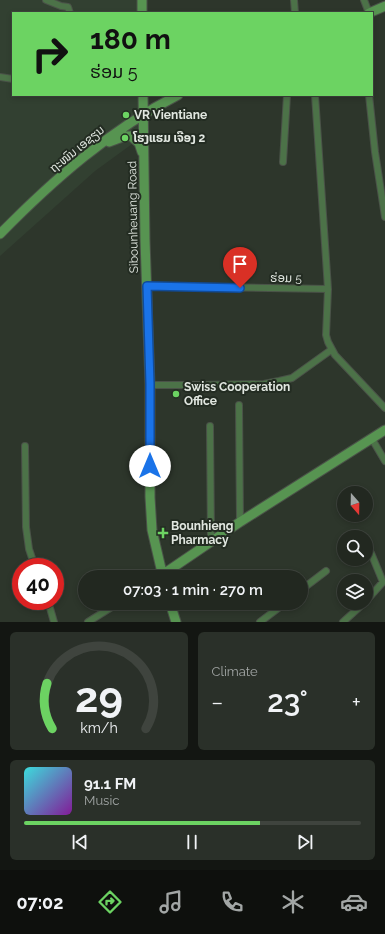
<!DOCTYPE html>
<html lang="en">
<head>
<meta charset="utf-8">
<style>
  :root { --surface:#222820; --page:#2a3029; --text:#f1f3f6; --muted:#a2a6a5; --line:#3f443e; --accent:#6cd362 }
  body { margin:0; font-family:Raleway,"Noto Sans Lao",sans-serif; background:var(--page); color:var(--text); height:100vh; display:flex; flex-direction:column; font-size:15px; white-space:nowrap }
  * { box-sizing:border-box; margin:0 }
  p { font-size:13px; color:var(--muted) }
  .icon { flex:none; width:22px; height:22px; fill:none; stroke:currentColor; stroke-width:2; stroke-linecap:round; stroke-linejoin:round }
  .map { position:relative; height:622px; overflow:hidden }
  .panel { display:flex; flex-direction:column; gap:10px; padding:10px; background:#131612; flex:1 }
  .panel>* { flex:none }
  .banner { position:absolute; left:12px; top:12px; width:361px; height:84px; border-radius:0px; box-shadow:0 2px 6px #0003,0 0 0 1px var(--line); background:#6cd362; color:#111; overflow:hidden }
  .needle { width:26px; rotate:160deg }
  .buttons { position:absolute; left:337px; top:486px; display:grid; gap:8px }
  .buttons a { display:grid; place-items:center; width:36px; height:36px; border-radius:50%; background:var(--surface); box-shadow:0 2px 6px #0003,0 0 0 1px var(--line); font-size:20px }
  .speed { position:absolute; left:12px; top:558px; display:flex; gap:8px; font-size:20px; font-weight:700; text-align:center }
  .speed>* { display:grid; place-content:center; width:52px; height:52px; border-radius:50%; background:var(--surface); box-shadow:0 2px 6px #0003,0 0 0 1px var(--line); line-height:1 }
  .speed .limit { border:6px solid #d22; background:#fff; color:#111 }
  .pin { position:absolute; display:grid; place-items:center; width:34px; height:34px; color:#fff; margin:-41px -17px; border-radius:50% 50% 50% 0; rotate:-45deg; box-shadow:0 0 4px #0007 }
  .pin .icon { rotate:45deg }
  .me { position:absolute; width:44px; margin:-22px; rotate:0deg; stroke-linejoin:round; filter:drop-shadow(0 0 3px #0008) }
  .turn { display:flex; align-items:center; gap:14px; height:84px; padding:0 12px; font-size:18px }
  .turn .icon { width:52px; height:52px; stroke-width:2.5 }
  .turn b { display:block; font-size:28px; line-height:34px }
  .big { font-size:30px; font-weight:600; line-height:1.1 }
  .panel .widget { flex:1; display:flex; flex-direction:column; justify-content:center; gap:6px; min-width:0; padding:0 14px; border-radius:6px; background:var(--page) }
  .panel .dial { align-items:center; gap:0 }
  .dial svg { height:104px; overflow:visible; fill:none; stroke:var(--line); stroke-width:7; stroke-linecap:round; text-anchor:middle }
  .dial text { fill:var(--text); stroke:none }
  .song { display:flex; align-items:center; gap:12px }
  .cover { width:48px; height:48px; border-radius:6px; background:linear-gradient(135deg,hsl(180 70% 55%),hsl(290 70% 35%)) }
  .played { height:4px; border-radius:2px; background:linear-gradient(90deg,var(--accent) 70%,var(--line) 70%) }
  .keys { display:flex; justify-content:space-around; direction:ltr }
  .heat { display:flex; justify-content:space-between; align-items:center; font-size:22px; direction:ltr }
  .panel .tiles { flex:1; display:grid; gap:10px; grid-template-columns:1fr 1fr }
  .widget:last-child { grid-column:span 2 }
  .trip { position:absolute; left:78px; top:570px; width:230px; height:40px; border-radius:20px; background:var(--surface); box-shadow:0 2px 6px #0003,0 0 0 1px var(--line); font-weight:600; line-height:40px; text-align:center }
  .dock { display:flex; height:64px; justify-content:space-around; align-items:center; background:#0e100d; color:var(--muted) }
  .dock .icon { width:28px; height:28px }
  .dock .current { color:var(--accent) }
  .dock b { font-size:18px; color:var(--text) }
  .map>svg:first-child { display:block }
</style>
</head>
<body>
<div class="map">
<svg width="385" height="622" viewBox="0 0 385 622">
  <rect width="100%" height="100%" fill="#2d362b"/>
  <path fill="#324031" d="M0 0H144V13H13V95H144L143 136 95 171 0 256Z"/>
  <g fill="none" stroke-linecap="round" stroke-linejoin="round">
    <defs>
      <path id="street" d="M46 0 61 6 68 7 70 13
        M294 0 295 13
        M364 0 369 13
        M0 77 13 79
        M315 95 328 289 326 335 328 342 335 355 385 408
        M369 95 375 152 385 217
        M283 162 287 95
        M147 286 328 289
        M150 385H199L264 384 279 381 292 378 331 350
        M239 405 240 522
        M210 426 211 541
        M372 439 385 461
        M25 446 26 527 29 549 35 567
        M301 590 326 571
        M48 601 54 622
        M366 601 383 582 371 553
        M88 622 118 603
        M260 622 285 603
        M343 622 364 603"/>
      <path id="secondary" d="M142 0V13
        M369 13 385 6
        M143 95 145 240 150 385V497L152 530 163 577
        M109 142 125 136H131L139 143 142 152
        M0 234C53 180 111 129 178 95
        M162 575 240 522 385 430
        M170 603 176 622"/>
    </defs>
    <use href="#street" stroke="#4a5248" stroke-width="8"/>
    <use href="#secondary" stroke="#4a5248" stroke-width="11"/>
    <use href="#street" stroke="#4c7248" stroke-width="6"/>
    <use href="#secondary" stroke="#579451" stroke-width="9"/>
  </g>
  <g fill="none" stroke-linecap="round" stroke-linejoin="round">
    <defs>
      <path id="route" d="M150 466V384L147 286 240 288"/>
    </defs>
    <use href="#route" stroke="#114b97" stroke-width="10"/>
    <use href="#route" stroke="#1a73e8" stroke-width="7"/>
  </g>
  <g fill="#6cd362" stroke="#232c22" stroke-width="1.5">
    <circle cx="126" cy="115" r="4"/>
    <circle cx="125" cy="138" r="4"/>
    <circle cx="176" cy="394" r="4"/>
    <path d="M161 527h4v4h4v4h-4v4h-4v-4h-4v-4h4z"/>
  </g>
  <g text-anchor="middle" stroke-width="4" stroke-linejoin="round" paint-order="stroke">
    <g font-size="12" font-weight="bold" fill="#e1e7e0" stroke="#232c22" text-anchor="start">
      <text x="134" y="119">VR Vientiane</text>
      <text x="133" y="142">ໂຮງແຮມ ເຈືອງ 2</text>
      <text x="184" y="391">Swiss Cooperation<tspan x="184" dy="14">Office</tspan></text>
      <text x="171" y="530">Bounhieng<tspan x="171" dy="14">Pharmacy</tspan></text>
    </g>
    <g font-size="12" fill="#e1e7e0" stroke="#232c22">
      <text transform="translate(77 149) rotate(-39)" y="4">ຖະໜົນ ເອຊຽນ</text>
      <text transform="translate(133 217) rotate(-91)" y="4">Sibounheuang Road</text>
      <text transform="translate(286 278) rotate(1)" y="4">ຮ່ອມ 5</text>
    </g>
  </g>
</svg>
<div class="buttons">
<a><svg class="needle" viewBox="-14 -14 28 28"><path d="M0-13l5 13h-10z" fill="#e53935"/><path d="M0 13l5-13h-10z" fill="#a2a6a5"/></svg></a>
<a><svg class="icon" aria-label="search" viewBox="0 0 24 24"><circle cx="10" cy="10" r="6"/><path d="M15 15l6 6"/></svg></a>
<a><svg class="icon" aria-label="layers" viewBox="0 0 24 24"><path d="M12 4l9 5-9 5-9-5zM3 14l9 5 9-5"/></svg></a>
</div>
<div class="speed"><div class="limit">40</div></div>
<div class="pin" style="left:240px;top:288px;background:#d93025"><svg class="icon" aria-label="arrive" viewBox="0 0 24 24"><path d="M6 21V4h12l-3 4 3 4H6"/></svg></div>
<svg class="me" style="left:150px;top:466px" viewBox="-20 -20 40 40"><circle r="19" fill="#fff"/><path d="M0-13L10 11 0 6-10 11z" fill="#1a73e8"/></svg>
<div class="trip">07:03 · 1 min · 270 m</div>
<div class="banner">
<div class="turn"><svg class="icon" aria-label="right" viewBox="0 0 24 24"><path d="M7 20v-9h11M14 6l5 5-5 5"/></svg><div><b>180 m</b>ຮ່ອມ 5</div></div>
</div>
</div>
<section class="panel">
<div class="tiles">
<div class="widget dial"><svg viewBox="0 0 100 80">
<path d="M14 69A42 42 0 1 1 86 69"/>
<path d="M14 69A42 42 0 0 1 10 34" stroke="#6cd362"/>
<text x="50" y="56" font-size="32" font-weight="700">29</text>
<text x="50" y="72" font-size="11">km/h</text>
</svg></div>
<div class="widget"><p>Climate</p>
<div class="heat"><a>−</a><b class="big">23°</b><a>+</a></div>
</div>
<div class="widget">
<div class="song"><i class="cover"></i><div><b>91.1 FM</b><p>Music</p></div></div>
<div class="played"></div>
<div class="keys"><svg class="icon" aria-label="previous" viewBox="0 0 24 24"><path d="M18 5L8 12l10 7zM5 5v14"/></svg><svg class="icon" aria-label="pause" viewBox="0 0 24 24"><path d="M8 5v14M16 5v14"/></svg><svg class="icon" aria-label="next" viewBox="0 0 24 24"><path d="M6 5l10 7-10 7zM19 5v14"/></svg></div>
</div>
</div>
</section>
<nav class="dock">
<b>07:02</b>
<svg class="icon current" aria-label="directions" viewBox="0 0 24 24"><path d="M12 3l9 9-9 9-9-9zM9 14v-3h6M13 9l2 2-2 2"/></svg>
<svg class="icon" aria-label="music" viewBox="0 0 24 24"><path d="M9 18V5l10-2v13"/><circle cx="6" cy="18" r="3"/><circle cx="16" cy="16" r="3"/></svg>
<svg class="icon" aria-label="phone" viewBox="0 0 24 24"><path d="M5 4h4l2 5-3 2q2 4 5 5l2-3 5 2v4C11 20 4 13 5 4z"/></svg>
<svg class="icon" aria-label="climate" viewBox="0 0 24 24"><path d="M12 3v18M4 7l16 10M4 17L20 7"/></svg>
<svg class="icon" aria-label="car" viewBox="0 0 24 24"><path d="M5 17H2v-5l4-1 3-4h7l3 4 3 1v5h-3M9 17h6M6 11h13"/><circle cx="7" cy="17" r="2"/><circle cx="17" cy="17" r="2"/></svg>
</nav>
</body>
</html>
